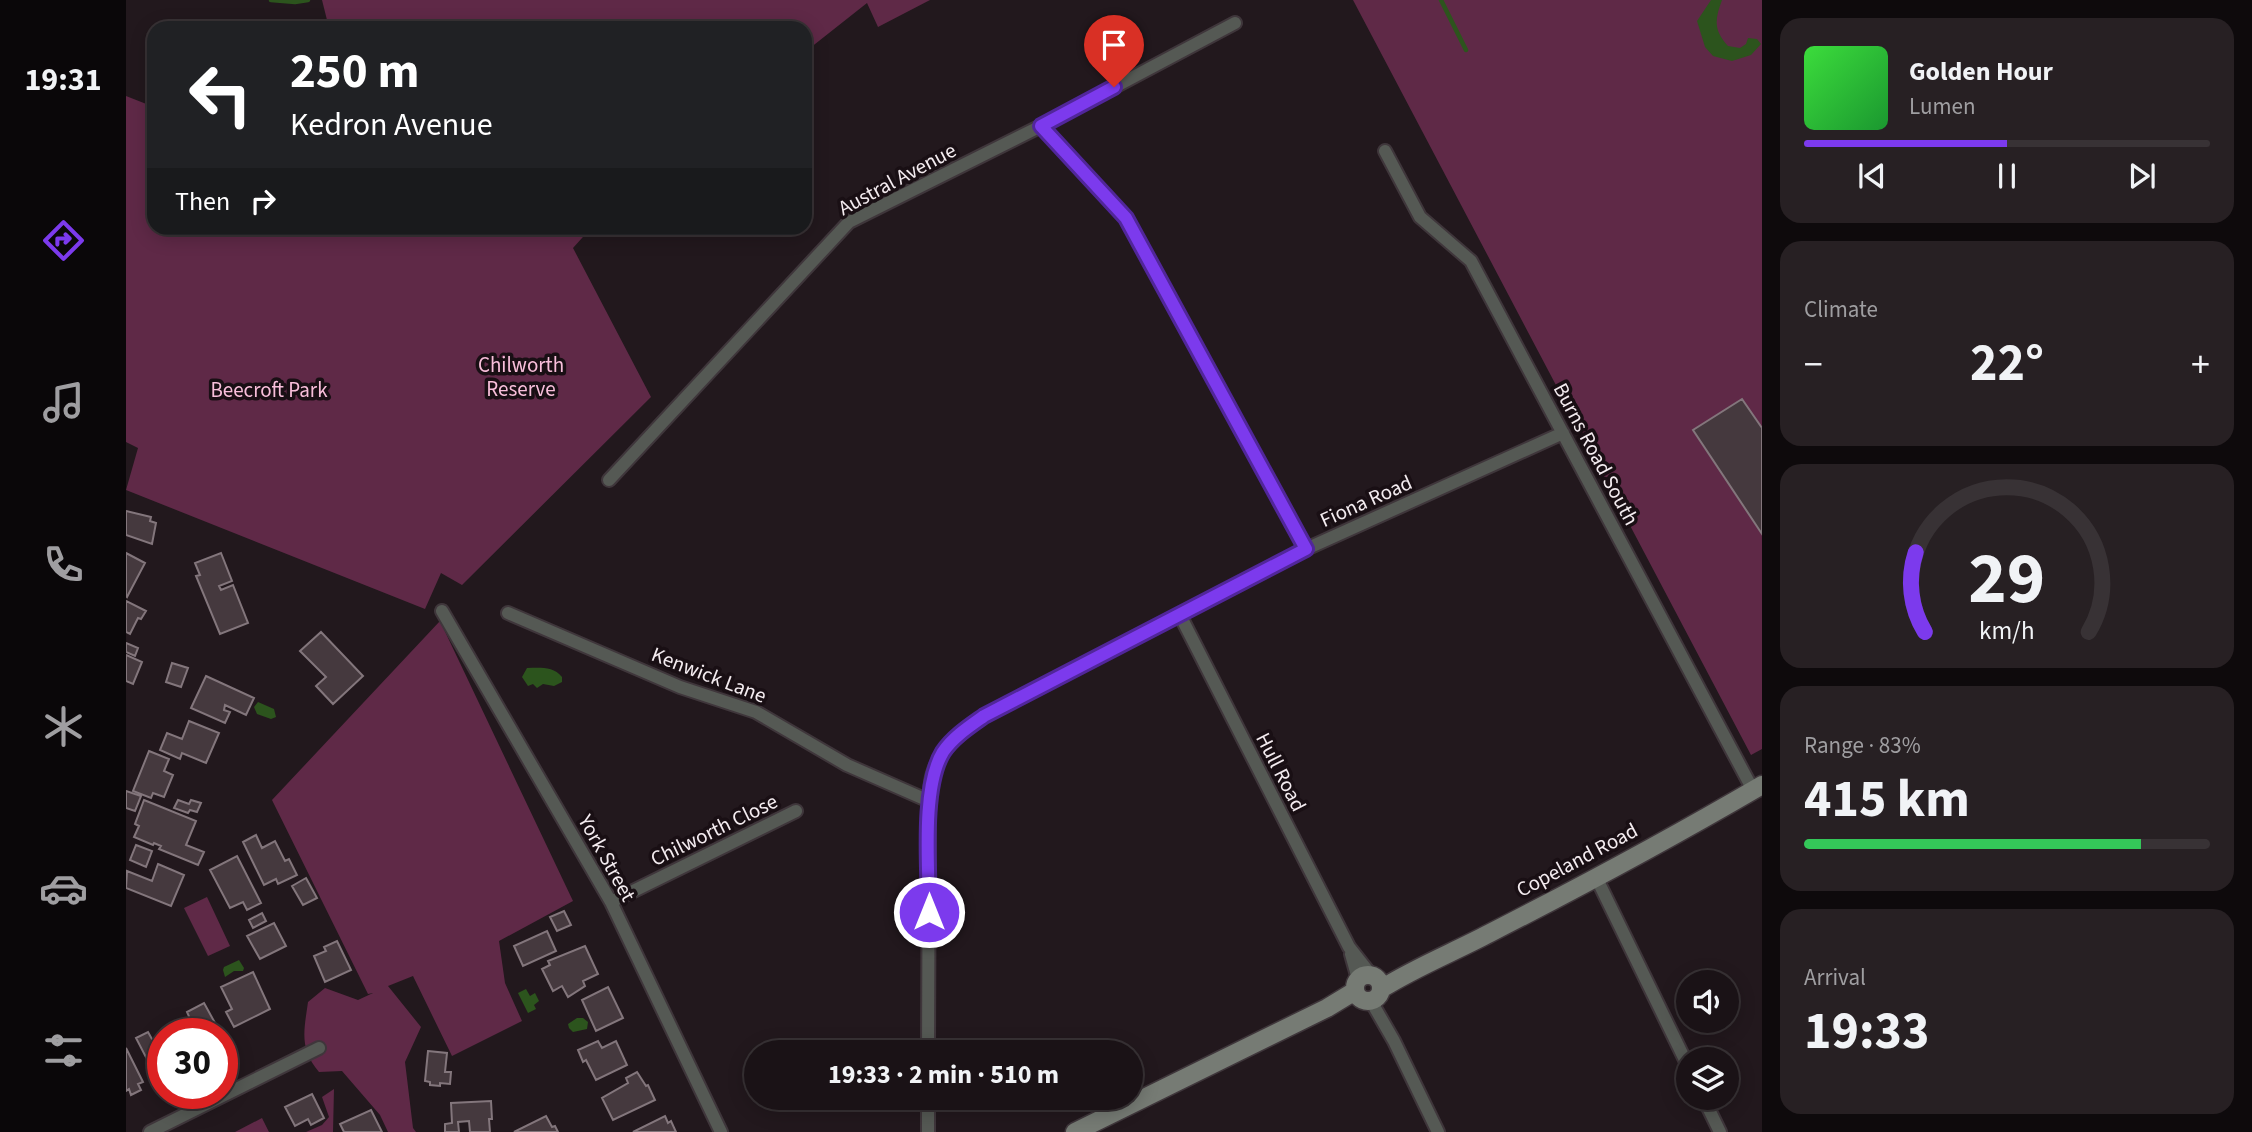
<!DOCTYPE html>
<html lang="en">
<head>
<meta charset="utf-8">
<style>
  :root { --surface:#1a1216; --page:#272023; --text:#f1f3f6; --muted:#9f9ea1; --line:#383235; --accent:#7c3aed }
  body { margin:0; font-family:"Source Sans 3",sans-serif; background:var(--page); color:var(--text); height:100vh; display:flex; flex-direction:column; font-size:26px; white-space:nowrap }
  * { box-sizing:border-box; margin:0 }
  p { font-size:23px; color:var(--muted) }
  .icon { flex:none; width:38px; height:38px; fill:none; stroke:currentColor; stroke-width:2; stroke-linecap:round; stroke-linejoin:round }
  .map { position:relative; flex:1; overflow:hidden }
  .sheet { display:flex; flex-direction:column; gap:18px; padding:18px; background:#0e0a0c; width:490px }
  .sheet>* { flex:none }
  .hud { position:absolute; left:21px; top:21px; width:665px; height:214px; border-radius:21px; box-shadow:0 4px 18px #0003,0 0 0 2px var(--line); background:#202124; color:#fff; overflow:hidden }
  .buttons { position:absolute; left:1550px; top:970px; display:grid; gap:14px }
  .buttons a { display:grid; place-items:center; width:63px; height:63px; border-radius:50%; background:var(--surface); box-shadow:0 4px 18px #0003,0 0 0 2px var(--line); font-size:35px }
  .speed { position:absolute; left:21px; top:1018px; display:flex; gap:14px; font-size:35px; font-weight:700; text-align:center }
  .speed>* { display:grid; place-content:center; width:91px; height:91px; border-radius:50%; background:var(--surface); box-shadow:0 4px 18px #0003,0 0 0 2px var(--line); line-height:1 }
  .speed .limit { border:10px solid #d22; background:#fff; color:#111 }
  .pin { position:absolute; display:grid; place-items:center; width:60px; height:60px; color:#fff; margin:-72px -30px; border-radius:50% 50% 50% 0; rotate:-45deg; box-shadow:0 0 7px #0007 }
  .pin .icon { rotate:45deg }
  .me { position:absolute; width:77px; margin:-38px; rotate:0deg; stroke-linejoin:round; filter:drop-shadow(0 0 5px #0008) }
  .turn { display:flex; align-items:center; gap:24px; height:147px; padding:0 28px; font-size:32px }
  .turn .icon { width:91px; height:91px; stroke-width:2.5 }
  .turn b { display:block; font-size:49px; line-height:60px }
  .then { display:flex; align-items:center; height:66px; padding:0 28px; background:#0003; gap:14px; font-size:26px }
  .big { font-size:52px; font-weight:700; line-height:1.1 }
  .sheet .widget { flex:1; display:flex; flex-direction:column; justify-content:center; gap:10px; min-width:0; padding:0 24px; border-radius:21px; background:var(--page) }
  .sheet .dial { align-items:center; gap:0 }
  .dial svg { height:182px; overflow:visible; fill:none; stroke:var(--line); stroke-width:7; stroke-linecap:round; text-anchor:middle }
  .dial text { fill:var(--text); stroke:none }
  .song { display:flex; align-items:center; gap:21px }
  .cover { width:84px; height:84px; border-radius:10px; background:linear-gradient(135deg,hsl(120 70% 55%),hsl(130 70% 35%)) }
  .played { height:7px; border-radius:4px; background:linear-gradient(90deg,var(--accent) 50%,var(--line) 50%) }
  .keys { display:flex; justify-content:space-around; direction:ltr }
  .heat { display:flex; justify-content:space-between; align-items:center; font-size:38px; direction:ltr }
  .charge { height:10px; border-radius:5px; background:linear-gradient(90deg,#34c759 83%,var(--line) 0) }
  .trip { position:absolute; left:618px; top:1040px; width:399px; height:70px; border-radius:35px; background:var(--surface); box-shadow:0 4px 18px #0003,0 0 0 2px var(--line); font-weight:700; line-height:70px; text-align:center }
  main { display:flex; flex:1; min-height:0 }
  .tabs { display:flex; flex-direction:column; width:126px; justify-content:space-around; align-items:center; background:#0a0709; color:var(--muted) }
  .tabs .icon { width:49px; height:49px }
  .tabs .current { color:var(--accent) }
  .tabs b { font-size:32px; color:var(--text) }
  .map>svg:first-child { display:block }
</style>
</head>
<body>
<main>
<nav class="tabs">
<b>19:31</b>
<svg class="icon current" aria-label="directions" viewBox="0 0 24 24"><path d="M12 3l9 9-9 9-9-9zM9 14v-3h6M13 9l2 2-2 2"/></svg>
<svg class="icon" aria-label="music" viewBox="0 0 24 24"><path d="M9 18V5l10-2v13"/><circle cx="6" cy="18" r="3"/><circle cx="16" cy="16" r="3"/></svg>
<svg class="icon" aria-label="phone" viewBox="0 0 24 24"><path d="M5 4h4l2 5-3 2q2 4 5 5l2-3 5 2v4C11 20 4 13 5 4z"/></svg>
<svg class="icon" aria-label="climate" viewBox="0 0 24 24"><path d="M12 3v18M4 7l16 10M4 17L20 7"/></svg>
<svg class="icon" aria-label="car" viewBox="0 0 24 24"><path d="M5 17H2v-5l4-1 3-4h7l3 4 3 1v5h-3M9 17h6M6 11h13"/><circle cx="7" cy="17" r="2"/><circle cx="17" cy="17" r="2"/></svg>
<svg class="icon" aria-label="filters" viewBox="0 0 24 24"><path d="M4 7h16M4 17h16"/><circle cx="9" cy="7" r="2"/><circle cx="15" cy="17" r="2"/></svg>
</nav>
<div class="map">
<svg width="1636" height="1132" viewBox="0 0 1636 1132">
  <rect width="100%" height="100%" fill="#22181d"/>
  <path fill="#5f2947" d="M196 0H804L752 27 741 3 679 52V28H203Z
    M1227 0H1636V749L1625 755Z
    M0 96 28 107V228H465L447 248 525 397 336 585 315 573 299 609 0 490 12 448 0 442Z
    M314 621 447 901 373 941 379 983 396 1021 326 1056 287 976 262 986 295 1027 279 1062 287 1128 290 1132H262L254 1115 216 1071 193 1072C173 1048 178 1031 182 1002L199 988 232 1000 247 993 242 994 146 800Z
    M81 897 104 946 82 956 58 908Z
    M208 1089 207 1132H180L196 1125 203 1117 196 1097Z
    M136 1118 143 1132H109Z"/>
  <path fill="#2c541d" d="M1585 0H1596C1589 19 1587 30 1602 46L1614 48 1620 44 1622 38 1631 39 1635 44 1625 55 1606 61 1587 56 1579 47 1571 21Z
    M401 668C414 668 427 666 436 677V682L428 686 417 684 411 688 407 684 402 686 396 677Z
    M132 702 148 709 150 717 145 719 131 714 128 707Z
    M113 960 118 968 117 971H108L99 977 97 970 98 967Z
    M400 989 404 996 409 993 413 1001 408 1005 410 1009 402 1013 392 993Z
    M451 1018H457L462 1022 461 1029 447 1032 443 1028 442 1024Z"/>
  <g fill="none" stroke-linecap="round" stroke-linejoin="round">
    <path stroke="#2c541d" stroke-width="4.5" d="M145 0 169 2 182 0
      M1315 0 1340 50"/>
  </g>
  <path fill="#45393e" stroke="#83767c" stroke-width="2" d="M1616 399 1636 428V534L1567 430Z
    M0 511 25 517 24 521 30 523 26 544 0 535Z
    M0 553 19 563 1 597 0 596Z
    M95 553 106 581 93 586 95 590 107 585 122 623 94 634 70 576 74 575 69 563Z
    M0 601 20 611 15 619 12 618 4 634 0 632Z
    M195 632 237 676 207 704 190 686 200 677 174 651Z
    M0 643 12 648 9 656 0 652Z
    M0 655 16 662 7 684 0 681Z
    M46 663 62 668 55 687 40 682Z
    M80 676 128 698 120 715 99 705 98 710 104 712 99 723 65 708Z
    M63 721 93 733 80 763 56 753 54 759 34 750 41 733 56 739Z
    M23 751 43 759 38 771 47 775 38 797 27 793 25 798 7 791Z
    M0 791 15 796 9 811 0 808Z
    M18 800 70 821 60 845 78 852 72 865 33 849 35 846 28 843 27 845 8 837 13 826 9 824Z
    M52 800 63 804 65 800 75 803 71 812 64 810 62 813 48 808Z
    M130 835 136 848 149 841 159 861 163 859 171 875 152 884 150 879 138 885 117 842Z
    M10 845 26 851 20 867 4 860Z
    M111 856 135 903 121 910 117 902 104 908 84 870Z
    M32 864 58 875 45 906 0 888 1 871 26 881Z
    M180 878 191 898 177 905 166 886Z
    M438 911 445 925 431 931 424 917Z
    M136 913 140 921 127 928 123 920Z
    M148 923 160 946 134 959 121 936Z
    M421 931 430 951 397 966 388 946Z
    M211 941 225 970 199 982 188 956 200 951 198 947Z
    M459 946 472 974 457 981 459 986 442 997 436 986 427 991 416 969 424 965 422 961Z
    M127 972 144 1009 108 1027 100 1012 106 1009 95 987Z
    M482 987 497 1018 470 1031 456 1000Z
    M78 1003 94 1032 40 1034 65 1021 61 1012Z
    M22 1032 27 1041 37 1036V1059L24 1065 10 1038Z
    M472 1041 476 1048 490 1041 501 1065 470 1080 460 1060 457 1062 452 1050Z
    M0 1048 17 1082 12 1084 15 1090 5 1095 3 1089 0 1091Z
    M302 1051 321 1053 319 1072H325L324 1084 314 1083V1086L304 1085V1082L299 1081Z
    M511 1072 520 1086 522 1085 529 1100 487 1120 476 1098 502 1083 500 1078Z
    M186 1094 198 1118 185 1125 182 1119 169 1126 159 1107Z
    M365 1101 366 1119H363L364 1132H344L343 1121 332 1122 333 1132H319V1124L326 1123 325 1103Z
    M245 1110 256 1132H218L214 1124Z
    M420 1116 426 1127 429 1126 432 1132H388Z
    M539 1116 542 1123 545 1121 550 1132H507Z"/>
  <g fill="none" stroke-linecap="round" stroke-linejoin="round">
    <defs>
      <path id="street" d="M915 126 1000 218 1180 549
        M1259 151 1294 217 1345 261 1627 790
        M483 480 723 222 915 126 1109 23
        M316 611 485 902 595 1132
        M382 613 554 687 630 712 721 765 803 801
        M1054 615 1223 947 1245 975
        M1470 877 1563 1068
        M485 902 670 811
        M1225 954 1232 979
        M1245 1001 1268 1041 1312 1132
        M802 1052 803 801C804 792 804 781 807 773 815 747 837 731 858 716L1180 549 1437 433
        M1577 1097 1594 1132
        M24 1132 193 1048
        M802 1132V1097"/>
      <path id="secondary" d="M1229 988a13 13 0 1 1 26 0a13 13 0 1 1-26 0Z
        M1255 989C1290 967 1328 952 1364 933 1456 886 1547 837 1636 785
        M949 1132 1201 1008 1229 991"/>
    </defs>
    <use href="#street" stroke="#3f363b" stroke-width="16"/>
    <use href="#secondary" stroke="#3f363b" stroke-width="21"/>
    <use href="#street" stroke="#555954" stroke-width="12"/>
    <use href="#secondary" stroke="#767b74" stroke-width="18"/>
  </g>
  <g fill="none" stroke-linecap="round" stroke-linejoin="round">
    <defs>
      <path id="route" d="M803 912C803 869 795 788 817 752 827 737 844 726 858 716L1180 549 1000 218 915 126 988 87"/>
    </defs>
    <use href="#route" stroke="#51269a" stroke-width="18"/>
    <use href="#route" stroke="#7c3aed" stroke-width="12"/>
  </g>
  <g text-anchor="middle" stroke-width="7" stroke-linejoin="round" paint-order="stroke">
    <g font-size="21" fill="#f4ecf0" stroke="#190f14">
      <text transform="translate(771 179) rotate(-28)" y="7">Austral Avenue</text>
      <text transform="translate(1470 454) rotate(62)" y="7">Burns Road South</text>
      <text transform="translate(1240 501) rotate(-24)" y="7">Fiona Road</text>
      <text transform="translate(583 675) rotate(21)" y="7">Kenwick Lane</text>
      <text transform="translate(1155 772) rotate(63)" y="7">Hull Road</text>
      <text transform="translate(588 830) rotate(-26)" y="7">Chilworth Close</text>
      <text transform="translate(481 858) rotate(61)" y="7">York Street</text>
      <text transform="translate(1451 860) rotate(-28)" y="7">Copeland Road</text>
    </g>
    <g font-size="21" fill="#f8beda" stroke="#190f14">
      <text x="395" y="372">Chilworth<tspan x="395" dy="24">Reserve</tspan></text>
      <text x="143" y="397">Beecroft Park</text>
    </g>
  </g>
</svg>
<div class="buttons">
<a><svg class="icon" aria-label="sound" viewBox="0 0 24 24"><path d="M4 9h4l5-4v14l-5-4H4zM17 9q2 3 0 6"/></svg></a>
<a><svg class="icon" aria-label="layers" viewBox="0 0 24 24"><path d="M12 4l9 5-9 5-9-5zM3 14l9 5 9-5"/></svg></a>
</div>
<div class="speed"><div class="limit">30</div></div>
<div class="pin" style="left:988px;top:87px;background:#d93025"><svg class="icon" aria-label="arrive" viewBox="0 0 24 24"><path d="M6 21V4h12l-3 4 3 4H6"/></svg></div>
<svg class="me" style="left:803px;top:912px" viewBox="-20 -20 40 40"><circle r="17" fill="#7c3aed" stroke="#fff" stroke-width="3"/><path d="M0-11L8 9 0 5-8 9z" fill="#fff"/></svg>
<div class="trip">19:33 · 2 min · 510 m</div>
<div class="hud">
<div class="turn"><svg class="icon" aria-label="left" viewBox="0 0 24 24"><path d="M17 20v-9H6M10 6l-5 5 5 5"/></svg><div><b>250 m</b>Kedron Avenue</div></div>
<div class="then">Then<svg class="icon" aria-label="right" viewBox="0 0 24 24"><path d="M7 20v-9h11M14 6l5 5-5 5"/></svg></div>
</div>
</div>
<section class="sheet">
<div class="widget">
<div class="song"><i class="cover"></i><div><b>Golden Hour</b><p>Lumen</p></div></div>
<div class="played"></div>
<div class="keys"><svg class="icon" aria-label="previous" viewBox="0 0 24 24"><path d="M18 5L8 12l10 7zM5 5v14"/></svg><svg class="icon" aria-label="pause" viewBox="0 0 24 24"><path d="M8 5v14M16 5v14"/></svg><svg class="icon" aria-label="next" viewBox="0 0 24 24"><path d="M6 5l10 7-10 7zM19 5v14"/></svg></div>
</div>
<div class="widget"><p>Climate</p>
<div class="heat"><a>−</a><b class="big">22°</b><a>+</a></div>
</div>
<div class="widget dial"><svg viewBox="0 0 100 80">
<path d="M14 69A42 42 0 1 1 86 69"/>
<path d="M14 69A42 42 0 0 1 10 34" stroke="#7c3aed"/>
<text x="50" y="56" font-size="32" font-weight="700">29</text>
<text x="50" y="72" font-size="11">km/h</text>
</svg></div>
<div class="widget"><p>Range · 83%</p><b class="big">415 km</b><div class="charge"></div></div>
<div class="widget"><p>Arrival</p><b class="big">19:33</b></div>
</section>
</main>
</body>
</html>
